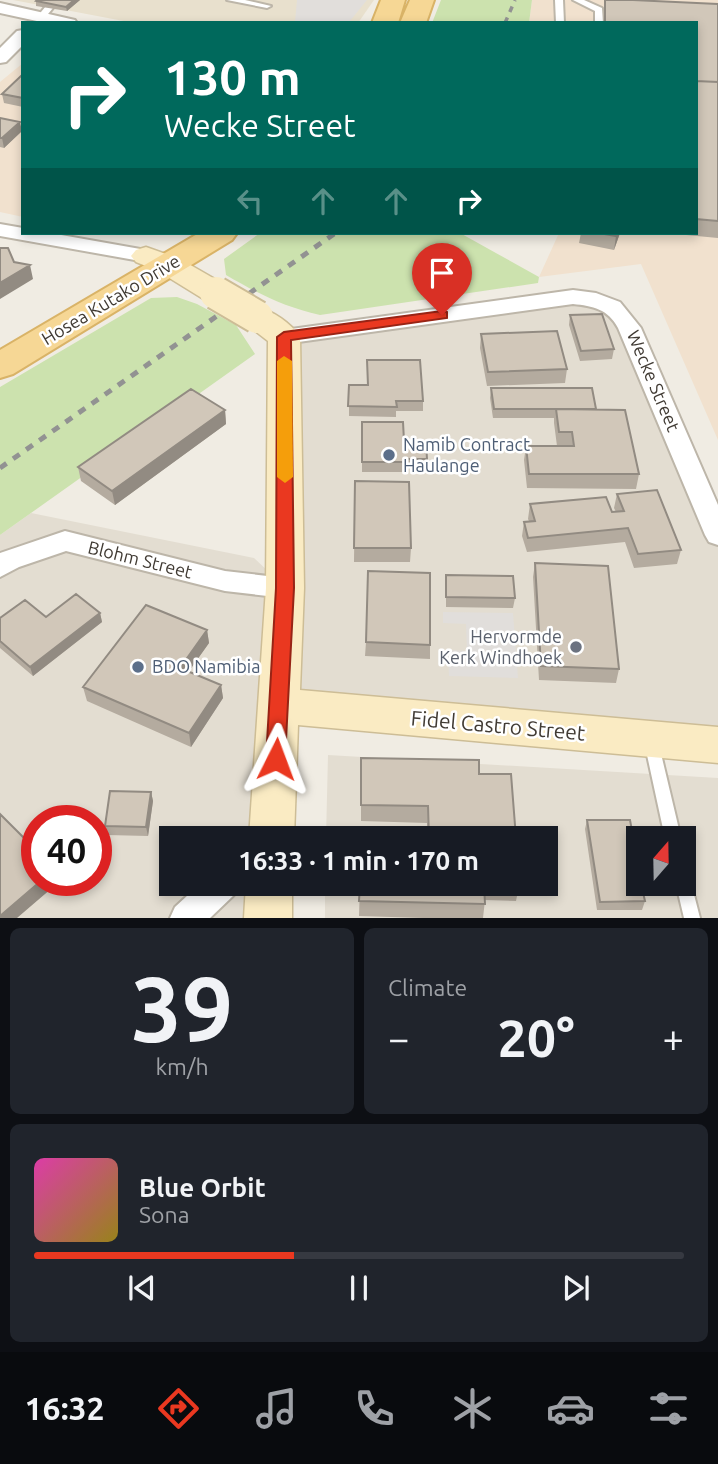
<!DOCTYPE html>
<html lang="en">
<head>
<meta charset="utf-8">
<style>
  :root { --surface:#171b24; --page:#20242c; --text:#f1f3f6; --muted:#9ea1a6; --line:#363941; --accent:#ea3820 }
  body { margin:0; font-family:Ubuntu,sans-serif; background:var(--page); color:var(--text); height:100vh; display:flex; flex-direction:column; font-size:26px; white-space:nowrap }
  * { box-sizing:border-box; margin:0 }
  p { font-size:23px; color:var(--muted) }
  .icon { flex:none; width:38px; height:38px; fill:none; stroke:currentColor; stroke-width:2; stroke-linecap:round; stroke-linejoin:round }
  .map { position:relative; height:918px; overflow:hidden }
  .drawer { display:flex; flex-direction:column; gap:10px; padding:10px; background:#0d0f14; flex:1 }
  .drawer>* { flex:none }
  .top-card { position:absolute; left:21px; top:21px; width:677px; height:214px; border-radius:0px; box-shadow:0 4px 10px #0003; background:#00695c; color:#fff; overflow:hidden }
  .needle { width:46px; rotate:20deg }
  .fabs { position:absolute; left:626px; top:826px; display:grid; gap:14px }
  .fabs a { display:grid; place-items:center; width:70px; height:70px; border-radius:0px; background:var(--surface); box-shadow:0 4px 10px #0003; font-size:35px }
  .speed { position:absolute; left:21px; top:805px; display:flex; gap:14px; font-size:35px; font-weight:700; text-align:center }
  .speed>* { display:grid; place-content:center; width:91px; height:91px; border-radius:50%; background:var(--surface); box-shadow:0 4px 10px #0003; line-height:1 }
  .speed .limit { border:10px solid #d22; background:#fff; color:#111 }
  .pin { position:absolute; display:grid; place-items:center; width:60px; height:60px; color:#fff; margin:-72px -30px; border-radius:50% 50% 50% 0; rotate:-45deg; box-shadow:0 0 7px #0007 }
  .pin .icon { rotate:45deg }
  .me { position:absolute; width:77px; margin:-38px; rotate:3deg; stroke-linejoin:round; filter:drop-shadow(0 0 5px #0008) }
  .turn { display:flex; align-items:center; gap:24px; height:147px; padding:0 28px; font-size:32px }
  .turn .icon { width:91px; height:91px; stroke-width:2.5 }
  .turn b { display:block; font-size:49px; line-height:60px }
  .lanes { display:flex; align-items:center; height:66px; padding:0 28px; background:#0003; justify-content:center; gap:35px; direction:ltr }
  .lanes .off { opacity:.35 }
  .big { font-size:52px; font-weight:700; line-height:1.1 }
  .drawer .card { flex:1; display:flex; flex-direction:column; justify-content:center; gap:10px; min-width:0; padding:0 24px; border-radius:10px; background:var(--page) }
  .drawer .dial { align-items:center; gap:0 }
  .dial b { font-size:91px; line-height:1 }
  .song { display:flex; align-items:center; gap:21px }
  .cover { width:84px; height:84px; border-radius:10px; background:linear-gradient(135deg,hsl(320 70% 55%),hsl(50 70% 35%)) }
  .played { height:7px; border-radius:4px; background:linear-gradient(90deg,var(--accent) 40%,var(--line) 40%) }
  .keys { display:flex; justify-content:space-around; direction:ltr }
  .heat { display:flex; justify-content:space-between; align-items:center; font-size:38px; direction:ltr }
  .drawer .tiles { flex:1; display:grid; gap:10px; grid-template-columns:1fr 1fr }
  .card:last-child { grid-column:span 2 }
  .trip { position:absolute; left:159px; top:826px; width:399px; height:70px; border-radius:0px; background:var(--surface); box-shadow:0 4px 10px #0003; font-weight:700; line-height:70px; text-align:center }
  .menu { display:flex; height:112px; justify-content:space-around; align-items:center; background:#090b0e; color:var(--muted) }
  .menu .icon { width:49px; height:49px }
  .menu .active { color:var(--accent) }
  .menu b { font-size:32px; color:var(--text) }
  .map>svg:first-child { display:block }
</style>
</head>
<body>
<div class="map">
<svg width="718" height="918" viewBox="0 0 718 918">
  <rect width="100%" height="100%" fill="#f0ece3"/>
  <path fill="#e3ddd1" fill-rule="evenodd" d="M573 297 612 305 718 535V742L279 707 271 838H172V884H269L268 918H0V535L31 513 254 558 285 587 284 337ZM37 821H96V880H37Z
    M328 755 718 778V918H325V884H546V838H326ZM639 838H684V884H639Z"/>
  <path fill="#f1e1ce" d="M532 0H718V440L641 264 539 277 559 233H696V23H529Z
    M23 63V217L0 212V82Z"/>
  <path fill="#e8e0cd" d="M13 0H374L358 23H134Z"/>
  <path fill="#cce2ae" d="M441 0H532L529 23H432Z
    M260 233H460L539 277 538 283 320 315C284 307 257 293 226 275L224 259Z
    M177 297 197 304 236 325 255 354 0 535V387L151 298Z"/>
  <path fill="#e1dedb" d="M297 0H367L350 21 295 22Z
    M443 612 513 613 518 678 449 676 448 650 467 651 466 624 443 623Z"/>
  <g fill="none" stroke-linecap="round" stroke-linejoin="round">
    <defs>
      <path id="lane" d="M227 0H245L271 6 267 8Z
        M555 0H563L564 23H556Z
        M573 0H584L602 8 603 23H595V11Z
        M46 6 53 8 43 20H37L36 18Z
        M651 735 656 736 658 741 681 838H665L644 741 646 736Z
        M684 876 690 879 700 918H684L676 884H684Z"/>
      <path id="street" d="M0 3 75 20 77 23H46L0 13Z
        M23 30V45L6 62 0 63V48L17 31Z
        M0 224 23 228V233H50L146 250 153 252 156 256 153 260 146 262 0 236Z
        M573 290 596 293 620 302 641 328 718 505V545L709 542 705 535 618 328C608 309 593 306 573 304L284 344 276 342 273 337 276 332 284 330Z
        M65 531 225 571 285 578 295 581 298 588 295 595 285 598 225 591 66 551 19 567 0 577V553Z
        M200 884H239L234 895 210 918H170L175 907Z"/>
      <path id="secondary" d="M146 247 180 259 227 286 231 293 227 300 216 302 205 300 158 271 136 262 131 256 136 250Z
        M257 307C273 311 291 323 300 337L304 588 300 690 718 727V763L298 725 294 838H249L266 588 268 341 246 324 241 317 246 310Z
        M246 884H292V918H244Z"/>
      <path id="primary" d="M381 0H405L398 23H372Z
        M410 0H434L426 23H400Z
        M199 233H237L232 240 13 374 0 378V350Z"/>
    </defs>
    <use href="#lane" stroke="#bdb6a9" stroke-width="4"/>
    <use href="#street" stroke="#bdb6a9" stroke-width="4"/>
    <use href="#secondary" stroke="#cdbd96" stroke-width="3"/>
    <use href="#primary" stroke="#d9b367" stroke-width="4"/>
    <use href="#lane" fill="#fff" fill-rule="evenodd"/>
    <use href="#street" fill="#fff" fill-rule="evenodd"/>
    <use href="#secondary" fill="#faebc3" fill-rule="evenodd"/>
    <use href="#primary" fill="#f6d795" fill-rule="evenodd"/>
    <path stroke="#929292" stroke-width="3.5" stroke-dasharray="6 6" stroke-linecap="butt" d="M505 23 515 0
      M332 235 335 233"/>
    <path stroke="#929292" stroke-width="5" stroke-dasharray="8 8" stroke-linecap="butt" d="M0 468 334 234"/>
    <defs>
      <path id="secondary-bridge" d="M216 293 257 317"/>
    </defs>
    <use href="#secondary-bridge" stroke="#cdbd96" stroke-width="36" stroke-linecap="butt"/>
    <use href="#secondary-bridge" stroke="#faebc3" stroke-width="32"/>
  </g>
  <path fill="#b4ab9f" d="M37 0H80L67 11 36 6V1Z
    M604 0 718 4V238L665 233H696V23H605Z
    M23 74V107L4 103 2 94Z
    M0 118 22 131 4 148 0 147Z
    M581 233H620L614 250 579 243Z
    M570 315 614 349 612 359 580 361 569 325Z
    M481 334 567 369 565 383 487 386 480 348Z
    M349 385 423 401V411H396V417L349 416Z
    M491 388 596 409 639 474 636 489 527 488 524 460 526 446H557L554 423V418H493L490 398Z
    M225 410 226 424 115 505 81 481 78 467Z
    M362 422 404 441 427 459V469H404V472H362Z
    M355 481 411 548 410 562H354Z
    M617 494 681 550 677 564 634 568 625 542 527 552 522 536 524 522 529 521 528 519 530 504 616 512 614 508Z
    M535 563 619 669 616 683 539 680 533 577Z
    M446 575 515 598 513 608 446 607Z
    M100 613 102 622 33 676 0 648V618L46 617Z
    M207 630 209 643 189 671 221 685 223 698 191 747 87 701 83 687Z
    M366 642 430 645V659L365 656Z
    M361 758 479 774 516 838H427V823L361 821Z
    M151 792 153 801 148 836 107 835 105 826Z
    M587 820 645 901 642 910H597L585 829Z
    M360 884H519V886L516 901 485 900 483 918H423L359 916Z"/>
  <path fill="#928b82" d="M74 0H80L67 11 66 7Z
    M20 122 22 131 4 148 2 138Z
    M617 233H620L614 250 616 236Z
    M30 265 33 279 0 299V283Z
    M225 410 226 424 115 505 112 491Z
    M100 613 102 622 33 676 30 667Z
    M207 630 209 643 182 681 180 668Z
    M221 685 223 698 191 747 189 733Z
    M151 792 153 801 148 836 146 827Z
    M42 880H59V882L17 918H0V916Z"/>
  <path fill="#d1c7b9" stroke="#928b82" stroke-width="2" d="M37 0H74L66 7 36 1Z
    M605 0H633L718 4V82L696 81V23H605Z
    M23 74V98L2 94Z
    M696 81 718 82V221L696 219Z
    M0 118 20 122 2 138H0Z
    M599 233H617L616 236Z
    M0 248H8L14 262 30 265 0 283Z
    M602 314 614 349 581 351 570 315Z
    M557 331 567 369 488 372 481 334Z
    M367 360H420L423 401H396L397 407 348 406 349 385H368Z
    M491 388H592L596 409H494Z
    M191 389 225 410 112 491 78 467Z
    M556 409 625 410 639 474H529L526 446H574L572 432H559Z
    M362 422H403L404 441H426L427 459H405V462H362Z
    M355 481 409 482 411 548H354Z
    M657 490 681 550 638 554 628 528 528 538 524 522 535 521 530 504 606 497 612 512 624 511 617 494Z
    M535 563 608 566 619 669 541 666Z
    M368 571 430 573V645L366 642Z
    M446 575 513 576 515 598 446 597Z
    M76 594 100 613 30 667 0 641V618L25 600 46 617Z
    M146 605 207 630 180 668 221 685 189 733 83 687Z
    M361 758 479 760V774H511L516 838H429L428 806 361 805Z
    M110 791 151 792 146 827 105 826Z
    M0 814 37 851V880H42L0 916Z
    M587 820H630L639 868V884H641L645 901 600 902Z
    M360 884H519V886L484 884 485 904 359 901Z"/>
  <path fill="#ea3820" stroke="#982415" stroke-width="2" d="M442 311 447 312V318L291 340 294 588 285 759 283 765 276 768 269 765 266 759 276 588 277 337 284 332Z"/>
  <path fill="#f59e0b" d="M284 356 292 361 293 477 285 483 277 477V361Z"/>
  <g fill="#5c6f8a" stroke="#fff" stroke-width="2.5">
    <circle cx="389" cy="455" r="7"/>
    <circle cx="138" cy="667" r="7"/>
  </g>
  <circle fill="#6b7280" stroke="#fff" stroke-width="2.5" cx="576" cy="647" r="7"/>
  <g text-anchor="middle" stroke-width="5" stroke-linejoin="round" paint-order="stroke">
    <g font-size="18" fill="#413b34" stroke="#fff">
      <text transform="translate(111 300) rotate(-31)" y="6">Hosea Kutako Drive</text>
      <text transform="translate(653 381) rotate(67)" y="6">Wecke Street</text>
      <text transform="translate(140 560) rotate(14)" y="6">Blohm Street</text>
    </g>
    <g font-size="18" fill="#4e5e75" stroke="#fff" text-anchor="start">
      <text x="403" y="451">Namib Contract<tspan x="403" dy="21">Haulange</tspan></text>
      <text x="152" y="673">BDO Namibia</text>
    </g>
    <g font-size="18" fill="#5b616d" stroke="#fff" text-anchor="end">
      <text x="562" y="643">Hervormde<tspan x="562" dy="21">Kerk Windhoek</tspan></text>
    </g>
    <g font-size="21" fill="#413b34" stroke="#fff">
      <text transform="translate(498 726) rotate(5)" y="7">Fidel Castro Street</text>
    </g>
  </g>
</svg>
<div class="fabs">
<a><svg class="needle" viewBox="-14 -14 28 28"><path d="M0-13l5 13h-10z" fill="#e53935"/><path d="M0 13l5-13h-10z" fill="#9ea1a6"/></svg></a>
</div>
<div class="speed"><div class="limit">40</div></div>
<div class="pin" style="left:442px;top:315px;background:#d93025"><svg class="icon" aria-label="arrive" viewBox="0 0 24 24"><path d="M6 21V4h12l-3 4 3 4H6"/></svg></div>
<svg class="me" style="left:276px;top:759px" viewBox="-20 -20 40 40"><path d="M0-17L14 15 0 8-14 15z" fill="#ea3820" stroke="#fff" stroke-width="4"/></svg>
<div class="trip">16:33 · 1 min · 170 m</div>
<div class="top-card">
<div class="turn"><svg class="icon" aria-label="right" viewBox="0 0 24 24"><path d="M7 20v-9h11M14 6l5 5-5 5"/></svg><div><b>130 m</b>Wecke Street</div></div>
<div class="lanes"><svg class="icon off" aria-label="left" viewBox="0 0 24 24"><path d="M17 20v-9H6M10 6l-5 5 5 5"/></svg><svg class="icon off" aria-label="ahead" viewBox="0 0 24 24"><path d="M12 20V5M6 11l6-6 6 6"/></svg><svg class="icon off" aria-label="ahead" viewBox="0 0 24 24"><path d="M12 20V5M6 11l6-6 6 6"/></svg><svg class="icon" aria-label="right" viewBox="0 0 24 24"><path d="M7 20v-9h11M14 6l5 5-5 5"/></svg></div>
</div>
</div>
<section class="drawer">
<div class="tiles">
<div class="card dial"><b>39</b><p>km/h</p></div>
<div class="card"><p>Climate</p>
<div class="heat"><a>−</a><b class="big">20°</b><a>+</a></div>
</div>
<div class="card">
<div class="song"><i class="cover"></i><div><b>Blue Orbit</b><p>Sona</p></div></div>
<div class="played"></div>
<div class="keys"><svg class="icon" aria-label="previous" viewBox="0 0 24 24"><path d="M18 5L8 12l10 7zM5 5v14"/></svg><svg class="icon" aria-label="pause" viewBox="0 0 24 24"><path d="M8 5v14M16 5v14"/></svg><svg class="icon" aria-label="next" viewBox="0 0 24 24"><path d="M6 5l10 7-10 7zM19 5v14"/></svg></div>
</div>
</div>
</section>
<nav class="menu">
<b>16:32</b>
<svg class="icon active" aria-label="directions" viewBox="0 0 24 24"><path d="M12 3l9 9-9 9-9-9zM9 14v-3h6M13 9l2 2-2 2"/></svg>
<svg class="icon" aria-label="music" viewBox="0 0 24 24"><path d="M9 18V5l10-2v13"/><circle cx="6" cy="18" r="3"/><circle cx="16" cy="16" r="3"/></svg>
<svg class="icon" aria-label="phone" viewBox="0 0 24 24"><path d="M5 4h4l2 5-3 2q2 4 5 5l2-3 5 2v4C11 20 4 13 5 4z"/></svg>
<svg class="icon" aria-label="climate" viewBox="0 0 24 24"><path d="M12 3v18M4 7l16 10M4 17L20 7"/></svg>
<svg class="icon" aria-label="car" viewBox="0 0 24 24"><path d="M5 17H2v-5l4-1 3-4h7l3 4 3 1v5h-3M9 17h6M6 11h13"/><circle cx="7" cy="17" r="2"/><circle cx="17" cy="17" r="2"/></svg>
<svg class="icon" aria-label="filters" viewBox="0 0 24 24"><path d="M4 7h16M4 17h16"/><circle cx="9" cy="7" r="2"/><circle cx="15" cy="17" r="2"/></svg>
</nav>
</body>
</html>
